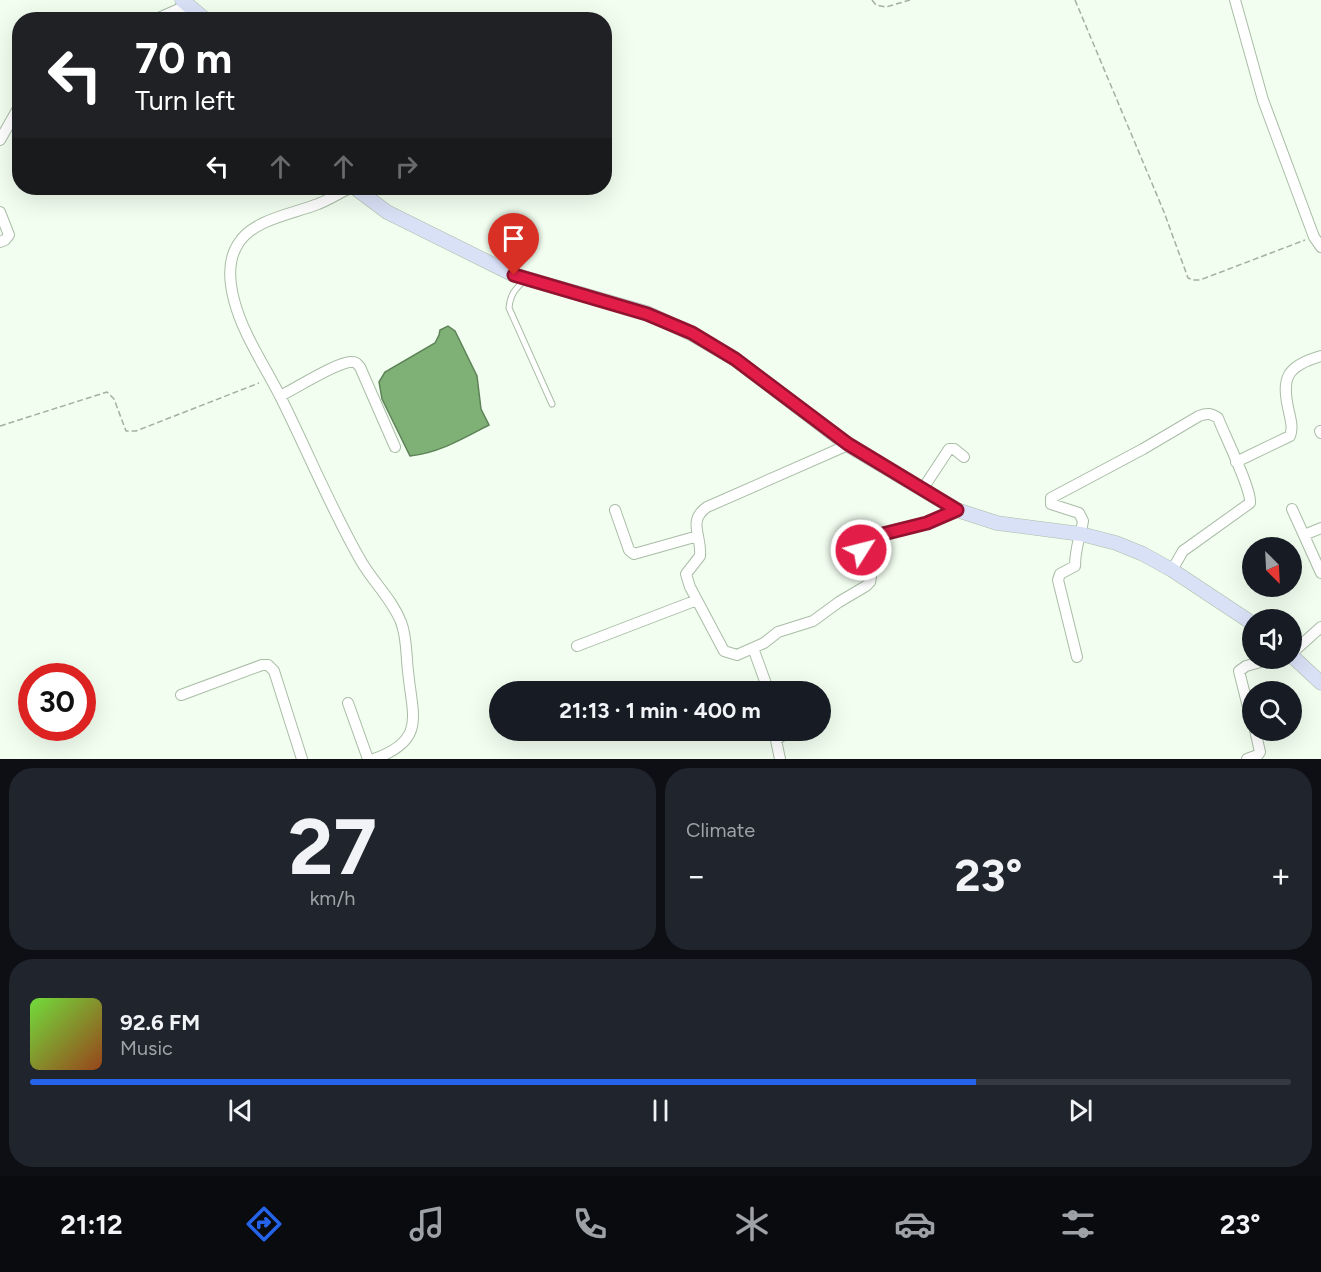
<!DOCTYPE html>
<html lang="en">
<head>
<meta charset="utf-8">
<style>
  :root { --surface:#171b24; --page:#20242c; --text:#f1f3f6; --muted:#9ea1a6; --line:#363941; --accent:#2563eb }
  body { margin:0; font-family:Figtree,sans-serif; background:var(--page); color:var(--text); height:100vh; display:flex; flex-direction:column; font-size:22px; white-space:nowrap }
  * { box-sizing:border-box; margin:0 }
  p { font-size:20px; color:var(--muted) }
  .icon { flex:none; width:33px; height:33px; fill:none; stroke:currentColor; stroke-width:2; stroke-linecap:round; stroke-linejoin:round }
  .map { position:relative; height:759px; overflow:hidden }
  .details { display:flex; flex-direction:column; gap:9px; padding:9px; background:#0d0f14; flex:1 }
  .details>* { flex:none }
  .top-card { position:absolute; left:12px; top:12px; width:600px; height:183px; border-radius:24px; box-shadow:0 6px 24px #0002; background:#202124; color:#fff; overflow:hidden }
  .needle { width:39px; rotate:156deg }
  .fabs { position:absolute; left:1242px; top:537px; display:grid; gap:12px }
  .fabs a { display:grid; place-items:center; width:60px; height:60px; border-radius:50%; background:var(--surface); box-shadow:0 6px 24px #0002; font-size:30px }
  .speed { position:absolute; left:18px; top:663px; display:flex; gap:12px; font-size:30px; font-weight:700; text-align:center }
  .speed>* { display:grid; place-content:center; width:78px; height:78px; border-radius:50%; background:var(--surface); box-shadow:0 6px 24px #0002; line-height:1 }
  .speed .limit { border:9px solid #d22; background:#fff; color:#111 }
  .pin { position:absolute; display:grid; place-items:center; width:51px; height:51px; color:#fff; margin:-62px -26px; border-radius:50% 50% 50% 0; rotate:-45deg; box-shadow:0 0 6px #0007 }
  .pin .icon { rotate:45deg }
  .me { position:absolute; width:66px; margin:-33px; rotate:54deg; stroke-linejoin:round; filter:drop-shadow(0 0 4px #0008) }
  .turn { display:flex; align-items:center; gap:21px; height:126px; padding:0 24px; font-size:27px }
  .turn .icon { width:78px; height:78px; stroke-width:2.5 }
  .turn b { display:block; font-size:42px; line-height:51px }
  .lanes { display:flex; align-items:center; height:57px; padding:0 24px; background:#0003; justify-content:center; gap:30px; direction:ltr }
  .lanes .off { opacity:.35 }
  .big { font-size:45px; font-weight:700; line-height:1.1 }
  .details .tile { flex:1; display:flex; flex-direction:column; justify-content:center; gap:9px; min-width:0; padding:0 21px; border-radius:24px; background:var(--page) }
  .details .dial { align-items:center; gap:0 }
  .dial b { font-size:78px; line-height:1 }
  .song { display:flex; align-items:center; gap:18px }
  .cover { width:72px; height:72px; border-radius:9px; background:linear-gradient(135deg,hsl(100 70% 55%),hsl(20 70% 35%)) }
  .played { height:6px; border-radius:3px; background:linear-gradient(90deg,var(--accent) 75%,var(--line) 75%) }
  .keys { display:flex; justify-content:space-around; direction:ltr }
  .heat { display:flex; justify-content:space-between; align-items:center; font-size:33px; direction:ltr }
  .details .tiles { flex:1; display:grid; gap:9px; grid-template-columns:1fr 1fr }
  .tile:last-child { grid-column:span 2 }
  .trip { position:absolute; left:489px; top:681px; width:342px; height:60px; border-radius:30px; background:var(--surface); box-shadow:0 6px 24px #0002; font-weight:700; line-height:60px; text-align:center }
  .tab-bar { display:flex; height:96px; justify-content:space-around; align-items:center; background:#090b0e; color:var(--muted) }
  .tab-bar .icon { width:42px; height:42px }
  .tab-bar .selected { color:var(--accent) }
  .tab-bar b { font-size:27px; color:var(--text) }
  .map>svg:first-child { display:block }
</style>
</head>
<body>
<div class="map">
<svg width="1321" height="759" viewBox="0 0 1321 759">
  <rect width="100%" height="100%" fill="#f2fef0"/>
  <path fill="#7fb177" stroke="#5e8358" stroke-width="1.5" d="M448 326 455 331 477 376 481 409 489 425C464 438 439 453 410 456L382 399 379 382 385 372 435 343 439 335 440 330Z"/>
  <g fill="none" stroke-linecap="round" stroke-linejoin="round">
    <defs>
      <path id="lane" d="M524 281C515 289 510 295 509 308L552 404"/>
      <path id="street" d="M1235 0 1263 100 1314 237 1321 247
        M154 20 188 5
        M0 140 20 105
        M350 188C339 193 329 200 318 204 293 214 253 219 238 244 227 261 229 281 234 300 243 335 265 366 281 398 308 452 331 509 361 561 373 582 392 599 401 622 407 637 406 655 408 671 412 715 427 740 374 759
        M0 212 9 235 5 240 0 242
        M280 396C295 389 338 361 352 362 357 362 356 363 360 367L395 447
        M1320 431 1321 433
        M848 445 707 507C687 521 702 536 700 556L686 574 690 587 724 651 737 655 764 643 778 632 813 621 839 602 866 586 870 582 871 577 861 550 863 540 926 523 957 510
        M1236 462 1290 436C1293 428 1291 421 1289 412 1281 378 1286 366 1321 356
        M922 490 949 449H954L964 457
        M1292 509 1321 573
        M615 510 629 550 634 554 698 536
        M1304 535 1321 528
        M577 646 697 600
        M753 648 769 692
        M1292 653 1321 627
        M1077 657 1058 580 1060 574 1075 566C1075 547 1080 539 1083 521L1079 513 1051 504V498L1143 449 1199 416C1207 413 1211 413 1218 418 1224 434 1252 490 1250 503L1183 551 1172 570
        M181 695 262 665H268L274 671 302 759
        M348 703 368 759
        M1252 723 1239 671 1246 666 1275 658
        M780 759 776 740 783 735 784 730
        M1247 759 1258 755 1260 752 1255 730"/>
      <path id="secondary" d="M182 0 206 20
        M355 188 387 212 514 275 647 313 692 334 735 359 848 445 957 510 997 523 1081 534 1116 543 1143 554 1172 570 1252 623
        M1292 656 1321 683"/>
    </defs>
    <use href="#lane" stroke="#a9bda6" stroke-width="7"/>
    <use href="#street" stroke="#a9bda6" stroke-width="12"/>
    <use href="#secondary" stroke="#a9bda6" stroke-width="15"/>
    <path stroke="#a5afa3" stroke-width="1.5" stroke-dasharray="6 3" stroke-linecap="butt" d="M872 0 876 5 886 7 910 0
      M1075 0 1164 212 1188 278 1193 280H1200L1305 240
      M0 426 107 392 114 399 126 431H136L259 383"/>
    <use href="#lane" stroke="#fff" stroke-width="5"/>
    <use href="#street" stroke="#fff" stroke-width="10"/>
    <use href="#secondary" stroke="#d9e1f7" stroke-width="14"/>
  </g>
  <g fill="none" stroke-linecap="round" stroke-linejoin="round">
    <defs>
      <path id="route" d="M514 275 647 314 692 333 735 359 848 444 957 510 927 523 867 538 863 540 861 550"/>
    </defs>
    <use href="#route" stroke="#92132f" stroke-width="15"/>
    <use href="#route" stroke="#e11d48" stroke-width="10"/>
  </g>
</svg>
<div class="fabs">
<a><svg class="needle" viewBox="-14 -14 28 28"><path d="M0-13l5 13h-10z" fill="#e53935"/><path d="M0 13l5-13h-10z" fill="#9ea1a6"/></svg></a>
<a><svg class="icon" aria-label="sound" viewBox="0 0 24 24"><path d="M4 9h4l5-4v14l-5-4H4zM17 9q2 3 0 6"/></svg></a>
<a><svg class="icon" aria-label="search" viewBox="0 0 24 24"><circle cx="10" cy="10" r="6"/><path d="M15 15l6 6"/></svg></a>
</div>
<div class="speed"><div class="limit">30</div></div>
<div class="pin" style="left:514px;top:275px;background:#d93025"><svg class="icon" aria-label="arrive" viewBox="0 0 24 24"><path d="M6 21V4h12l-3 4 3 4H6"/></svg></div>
<svg class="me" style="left:861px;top:550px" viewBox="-20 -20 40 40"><circle r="17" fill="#e11d48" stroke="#fff" stroke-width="3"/><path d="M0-11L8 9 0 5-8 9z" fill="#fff"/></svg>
<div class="trip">21:13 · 1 min · 400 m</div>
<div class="top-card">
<div class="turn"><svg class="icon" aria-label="left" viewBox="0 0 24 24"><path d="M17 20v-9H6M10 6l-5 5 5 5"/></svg><div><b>70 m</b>Turn left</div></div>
<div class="lanes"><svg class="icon" aria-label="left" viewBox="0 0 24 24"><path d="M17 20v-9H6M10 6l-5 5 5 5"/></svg><svg class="icon off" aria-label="ahead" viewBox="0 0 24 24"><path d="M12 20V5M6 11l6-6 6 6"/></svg><svg class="icon off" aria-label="ahead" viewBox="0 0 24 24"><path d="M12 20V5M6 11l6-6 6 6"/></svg><svg class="icon off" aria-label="right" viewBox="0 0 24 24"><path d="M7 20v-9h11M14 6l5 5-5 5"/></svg></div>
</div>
</div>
<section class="details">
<div class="tiles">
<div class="tile dial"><b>27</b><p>km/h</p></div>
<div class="tile"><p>Climate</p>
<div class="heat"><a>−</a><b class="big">23°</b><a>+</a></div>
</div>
<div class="tile">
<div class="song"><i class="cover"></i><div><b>92.6 FM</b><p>Music</p></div></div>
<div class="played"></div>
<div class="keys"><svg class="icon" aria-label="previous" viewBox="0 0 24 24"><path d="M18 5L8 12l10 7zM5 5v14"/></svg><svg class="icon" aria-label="pause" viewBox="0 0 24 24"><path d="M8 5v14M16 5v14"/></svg><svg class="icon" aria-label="next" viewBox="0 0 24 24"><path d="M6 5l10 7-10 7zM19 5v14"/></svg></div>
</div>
</div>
</section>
<nav class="tab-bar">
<b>21:12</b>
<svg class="icon selected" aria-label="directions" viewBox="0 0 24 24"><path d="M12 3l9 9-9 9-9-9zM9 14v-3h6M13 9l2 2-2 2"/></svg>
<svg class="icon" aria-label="music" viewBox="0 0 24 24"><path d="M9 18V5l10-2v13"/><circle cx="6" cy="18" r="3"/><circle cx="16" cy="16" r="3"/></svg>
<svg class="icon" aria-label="phone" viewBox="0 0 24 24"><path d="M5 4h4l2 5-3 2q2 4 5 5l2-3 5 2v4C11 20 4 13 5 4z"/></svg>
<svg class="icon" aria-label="climate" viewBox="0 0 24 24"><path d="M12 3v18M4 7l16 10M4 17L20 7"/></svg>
<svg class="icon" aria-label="car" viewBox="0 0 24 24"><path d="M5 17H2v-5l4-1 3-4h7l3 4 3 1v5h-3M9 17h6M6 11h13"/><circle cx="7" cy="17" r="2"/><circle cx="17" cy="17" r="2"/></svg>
<svg class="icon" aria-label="filters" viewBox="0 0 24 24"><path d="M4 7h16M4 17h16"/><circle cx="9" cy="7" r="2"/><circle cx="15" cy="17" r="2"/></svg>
<b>23°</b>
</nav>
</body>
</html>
